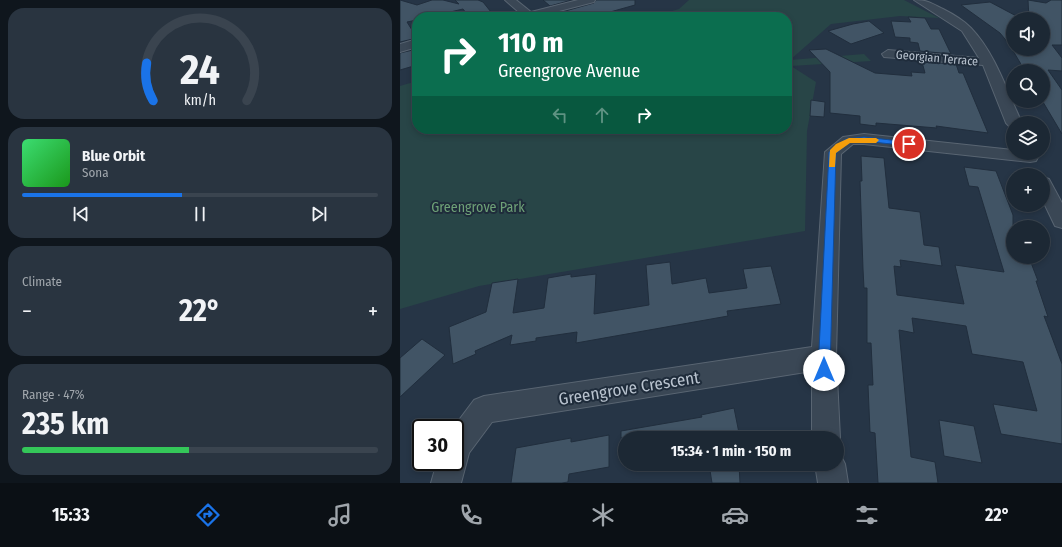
<!DOCTYPE html>
<html lang="en">
<head>
<meta charset="utf-8">
<style>
  :root { --surface:#1c2834; --page:#293440; --text:#f1f3f6; --muted:#a0a6ac; --line:#3a444f; --accent:#1a73e8 }
  body { margin:0; font-family:"Fira Sans Condensed",sans-serif; background:var(--page); color:var(--text); height:100vh; display:flex; flex-direction:column; font-size:15px; white-space:nowrap }
  * { box-sizing:border-box; margin:0 }
  p { font-size:13px; color:var(--muted) }
  .icon { flex:none; width:22px; height:22px; fill:none; stroke:currentColor; stroke-width:2; stroke-linecap:round; stroke-linejoin:round }
  .map { position:relative; flex:1; overflow:hidden }
  .side { display:flex; flex-direction:column; gap:8px; padding:8px; background:#0f161d; width:400px }
  .side>* { flex:none }
  .banner { position:absolute; left:12px; top:12px; width:380px; height:122px; border-radius:16px; box-shadow:0 2px 6px #0003,0 0 0 1px var(--line); background:#0b6e4f; color:#fff; overflow:hidden }
  .buttons { position:absolute; left:606px; top:12px; display:grid; gap:8px }
  .buttons a { display:grid; place-items:center; width:44px; height:44px; border-radius:50%; background:var(--surface); box-shadow:0 2px 6px #0003,0 0 0 1px var(--line); font-size:20px }
  .speed { position:absolute; left:12px; top:419px; display:flex; gap:8px; font-size:20px; font-weight:700; text-align:center }
  .speed>* { display:grid; place-content:center; width:52px; height:52px; border-radius:50%; background:var(--surface); box-shadow:0 2px 6px #0003,0 0 0 1px var(--line); line-height:1 }
  .speed .limit { border:2px solid #111; border-radius:6px; background:#fff; color:#111 }
  .pin { position:absolute; display:grid; place-items:center; width:34px; height:34px; color:#fff; margin:-17px; border:2px solid #fff; border-radius:50%; box-shadow:0 1px 4px #0007 }
  .me { position:absolute; width:44px; margin:-22px; rotate:0deg; stroke-linejoin:round; filter:drop-shadow(0 0 3px #0008) }
  .turn { display:flex; align-items:center; gap:14px; height:84px; padding:0 20px; font-size:18px }
  .turn .icon { width:52px; height:52px; stroke-width:2.5 }
  .turn b { display:block; font-size:28px; line-height:34px }
  .lanes { display:flex; align-items:center; height:38px; padding:0 20px; background:#0003; justify-content:center; gap:20px; direction:ltr }
  .lanes .off { opacity:.35 }
  .big { font-size:30px; font-weight:700; line-height:1.1 }
  .side .tile { flex:1; display:flex; flex-direction:column; justify-content:center; gap:6px; min-width:0; padding:0 14px; border-radius:16px; background:var(--page) }
  .side .dial { align-items:center; gap:0 }
  .dial svg { height:104px; overflow:visible; fill:none; stroke:var(--line); stroke-width:7; stroke-linecap:round; text-anchor:middle }
  .dial text { fill:var(--text); stroke:none }
  .song { display:flex; align-items:center; gap:12px }
  .cover { width:48px; height:48px; border-radius:6px; background:linear-gradient(135deg,hsl(140 70% 55%),hsl(120 70% 35%)) }
  .played { height:4px; border-radius:2px; background:linear-gradient(90deg,var(--accent) 45%,var(--line) 45%) }
  .keys { display:flex; justify-content:space-around; direction:ltr }
  .heat { display:flex; justify-content:space-between; align-items:center; font-size:22px; direction:ltr }
  .charge { height:6px; border-radius:3px; background:linear-gradient(90deg,#34c759 47%,var(--line) 0) }
  .trip { position:absolute; left:218px; top:431px; width:226px; height:40px; border-radius:20px; background:var(--surface); box-shadow:0 2px 6px #0003,0 0 0 1px var(--line); font-weight:700; line-height:40px; text-align:center }
  .dock { display:flex; height:64px; justify-content:space-around; align-items:center; background:#0b1015; color:var(--muted) }
  .dock .icon { width:28px; height:28px }
  .dock .current { color:var(--accent) }
  .dock b { font-size:18px; color:var(--text) }
  main { display:flex; flex:1; min-height:0 }
  .map>svg:first-child { display:block }
</style>
</head>
<body>
<main>
<section class="side">
<div class="tile dial"><svg viewBox="0 0 100 80">
<path d="M14 69A42 42 0 1 1 86 69"/>
<path d="M14 69A42 42 0 0 1 9 40" stroke="#1a73e8"/>
<text x="50" y="56" font-size="32" font-weight="700">24</text>
<text x="50" y="72" font-size="11">km/h</text>
</svg></div>
<div class="tile">
<div class="song"><i class="cover"></i><div><b>Blue Orbit</b><p>Sona</p></div></div>
<div class="played"></div>
<div class="keys"><svg class="icon" aria-label="previous" viewBox="0 0 24 24"><path d="M18 5L8 12l10 7zM5 5v14"/></svg><svg class="icon" aria-label="pause" viewBox="0 0 24 24"><path d="M8 5v14M16 5v14"/></svg><svg class="icon" aria-label="next" viewBox="0 0 24 24"><path d="M6 5l10 7-10 7zM19 5v14"/></svg></div>
</div>
<div class="tile"><p>Climate</p>
<div class="heat"><a>−</a><b class="big">22°</b><a>+</a></div>
</div>
<div class="tile"><p>Range · 47%</p><b class="big">235 km</b><div class="charge"></div></div>
</section>
<div class="map">
<svg width="662" height="483" viewBox="0 0 662 483">
  <rect width="100%" height="100%" fill="#263546"/>
  <path fill="#284547" d="M289 0H504L539 18 500 16 431 24 390 60 464 54 471 61 391 66 416 82 407 131 405 231 79 286 0 309V86L17 81V129H387V17H251L279 9Z"/>
  <path fill="#415465" stroke="#212e3d" d="M0 0 17 5 32 0H43L59 4 55 0H78L83 2 95 17H69L63 9 29 17H17V20L7 22 17 38 0 42Z
    M143 0H172L150 6Z
    M196 0H235V5L203 14 185 17H163L158 13 194 3Z
    M628 0 646 3 651 0H662V45H652L662 58V71L648 70 662 90V134L643 102V71H625L609 44 600 33 561 5 590 2 622 19H613V49H643V19H629Z
    M508 17 525 18 531 29H539L551 54 520 51 518 43 510 42V38L495 37 491 21 511 22Z
    M469 21 484 33 451 44 428 31 453 24Z
    M17 49V65L0 70V53Z
    M426 49 475 73 512 76 511 72 525 73 522 62 556 64 559 73H563L588 133 536 126 537 128 476 123V126L460 124V116L430 113V72L409 50Z
    M411 100 425 102 424 117 410 116Z
    M461 156 484 158 489 208 520 212 524 245 539 247 542 266 500 260 501 267 494 266 497 295 564 304 555 265 604 272 578 187 569 186 564 167 596 171 613 215V258L630 260 638 281H636L648 317 644 316 662 364V444L601 434 593 404 637 411 623 362 572 354 566 326 512 318 514 333 499 330 511 457 535 462 538 483H478L475 433 470 432 468 385H473L471 343H467V288H464L463 269 460 181H462Z
    M270 262 272 284 306 278 309 293 347 288 343 269 371 266 381 304 327 311 328 316 176 343 177 332 136 338V341L110 345 112 335 75 351 76 354 53 364 49 327 86 312 92 283 118 279 113 313 144 308 148 278 171 274V277L196 274 194 314 249 305 246 265Z
    M22 339 45 355 0 397V358Z
    M334 408 339 433H341L342 438H221V431L302 417 301 415Z
    M539 420 574 426 582 463 544 456Z
    M209 435V467L169 474 168 482 162 483H111L116 448 171 438V442Z
    M309 464H339L340 483H312Z"/>
  <g fill="none" stroke-linecap="round" stroke-linejoin="round">
    <defs>
      <path id="minor" d="M105 0H116L131 12 178 0H195L194 2 136 17H118L121 14Z
        M514 0C527 0 531 3 543 9 553 14 563 20 571 28 595 53 607 91 622 123H613V127L609 126 606 123 583 65 484 57 482 54 488 50 579 58 562 31Z
        M17 39V47L0 52V44Z
        M464 134 613 150V153H636L638 157 636 161 630 162 464 144H453L441 154 436 357 440 438 437 445V438H412V371L92 422 69 453 61 483H31L37 462H55V428H53L74 400 84 396 412 347 425 152 443 137Z
        M643 177 649 179 662 203V228L655 226 643 201Z
        M437 452 440 454 445 464 448 483H418L415 464H437Z"/>
    </defs>
    <use href="#minor" stroke="#596572" stroke-width="2"/>
    <use href="#minor" fill="#3a4755" fill-rule="evenodd"/>
  </g>
  <path fill="#1a73e8" stroke="#114b97" d="M464 137 509 142 513 144 509 146 464 141 450 142 436 153 430 370 428 374 424 376 420 374 418 370 429 152 446 139Z"/>
  <path fill="#f59e0b" d="M449 138H476L479 140 476 143H450L436 153 435 167H429L430 150 436 144Z"/>
  <g text-anchor="middle" stroke-width="4" stroke-linejoin="round" paint-order="stroke">
    <g font-size="12" fill="#b8c2ce" stroke="#1f2c3b">
      <text transform="translate(537 58) rotate(5)" y="4">Georgian Terrace</text>
    </g>
    <g font-size="14" fill="#6ea177" stroke="#1f2c3b">
      <text x="78" y="212">Greengrove Park</text>
    </g>
    <g font-size="17" fill="#b8c2ce" stroke="#1f2c3b">
      <text transform="translate(229 388) rotate(-9)" y="6">Greengrove Crescent</text>
    </g>
  </g>
</svg>
<div class="buttons">
<a><svg class="icon" aria-label="sound" viewBox="0 0 24 24"><path d="M4 9h4l5-4v14l-5-4H4zM17 9q2 3 0 6"/></svg></a>
<a><svg class="icon" aria-label="search" viewBox="0 0 24 24"><circle cx="10" cy="10" r="6"/><path d="M15 15l6 6"/></svg></a>
<a><svg class="icon" aria-label="layers" viewBox="0 0 24 24"><path d="M12 4l9 5-9 5-9-5zM3 14l9 5 9-5"/></svg></a>
<a>+</a>
<a>−</a>
</div>
<div class="speed"><div class="limit">30</div></div>
<div class="pin" style="left:509px;top:144px;background:#d93025"><svg class="icon" aria-label="arrive" viewBox="0 0 24 24"><path d="M6 21V4h12l-3 4 3 4H6"/></svg></div>
<svg class="me" style="left:424px;top:370px" viewBox="-20 -20 40 40"><circle r="19" fill="#fff"/><path d="M0-13L10 11 0 6-10 11z" fill="#1a73e8"/></svg>
<div class="trip">15:34 · 1 min · 150 m</div>
<div class="banner">
<div class="turn"><svg class="icon" aria-label="right" viewBox="0 0 24 24"><path d="M7 20v-9h11M14 6l5 5-5 5"/></svg><div><b>110 m</b>Greengrove Avenue</div></div>
<div class="lanes"><svg class="icon off" aria-label="left" viewBox="0 0 24 24"><path d="M17 20v-9H6M10 6l-5 5 5 5"/></svg><svg class="icon off" aria-label="ahead" viewBox="0 0 24 24"><path d="M12 20V5M6 11l6-6 6 6"/></svg><svg class="icon" aria-label="right" viewBox="0 0 24 24"><path d="M7 20v-9h11M14 6l5 5-5 5"/></svg></div>
</div>
</div>
</main>
<nav class="dock">
<b>15:33</b>
<svg class="icon current" aria-label="directions" viewBox="0 0 24 24"><path d="M12 3l9 9-9 9-9-9zM9 14v-3h6M13 9l2 2-2 2"/></svg>
<svg class="icon" aria-label="music" viewBox="0 0 24 24"><path d="M9 18V5l10-2v13"/><circle cx="6" cy="18" r="3"/><circle cx="16" cy="16" r="3"/></svg>
<svg class="icon" aria-label="phone" viewBox="0 0 24 24"><path d="M5 4h4l2 5-3 2q2 4 5 5l2-3 5 2v4C11 20 4 13 5 4z"/></svg>
<svg class="icon" aria-label="climate" viewBox="0 0 24 24"><path d="M12 3v18M4 7l16 10M4 17L20 7"/></svg>
<svg class="icon" aria-label="car" viewBox="0 0 24 24"><path d="M5 17H2v-5l4-1 3-4h7l3 4 3 1v5h-3M9 17h6M6 11h13"/><circle cx="7" cy="17" r="2"/><circle cx="17" cy="17" r="2"/></svg>
<svg class="icon" aria-label="filters" viewBox="0 0 24 24"><path d="M4 7h16M4 17h16"/><circle cx="9" cy="7" r="2"/><circle cx="15" cy="17" r="2"/></svg>
<b>22°</b>
</nav>
</body>
</html>
